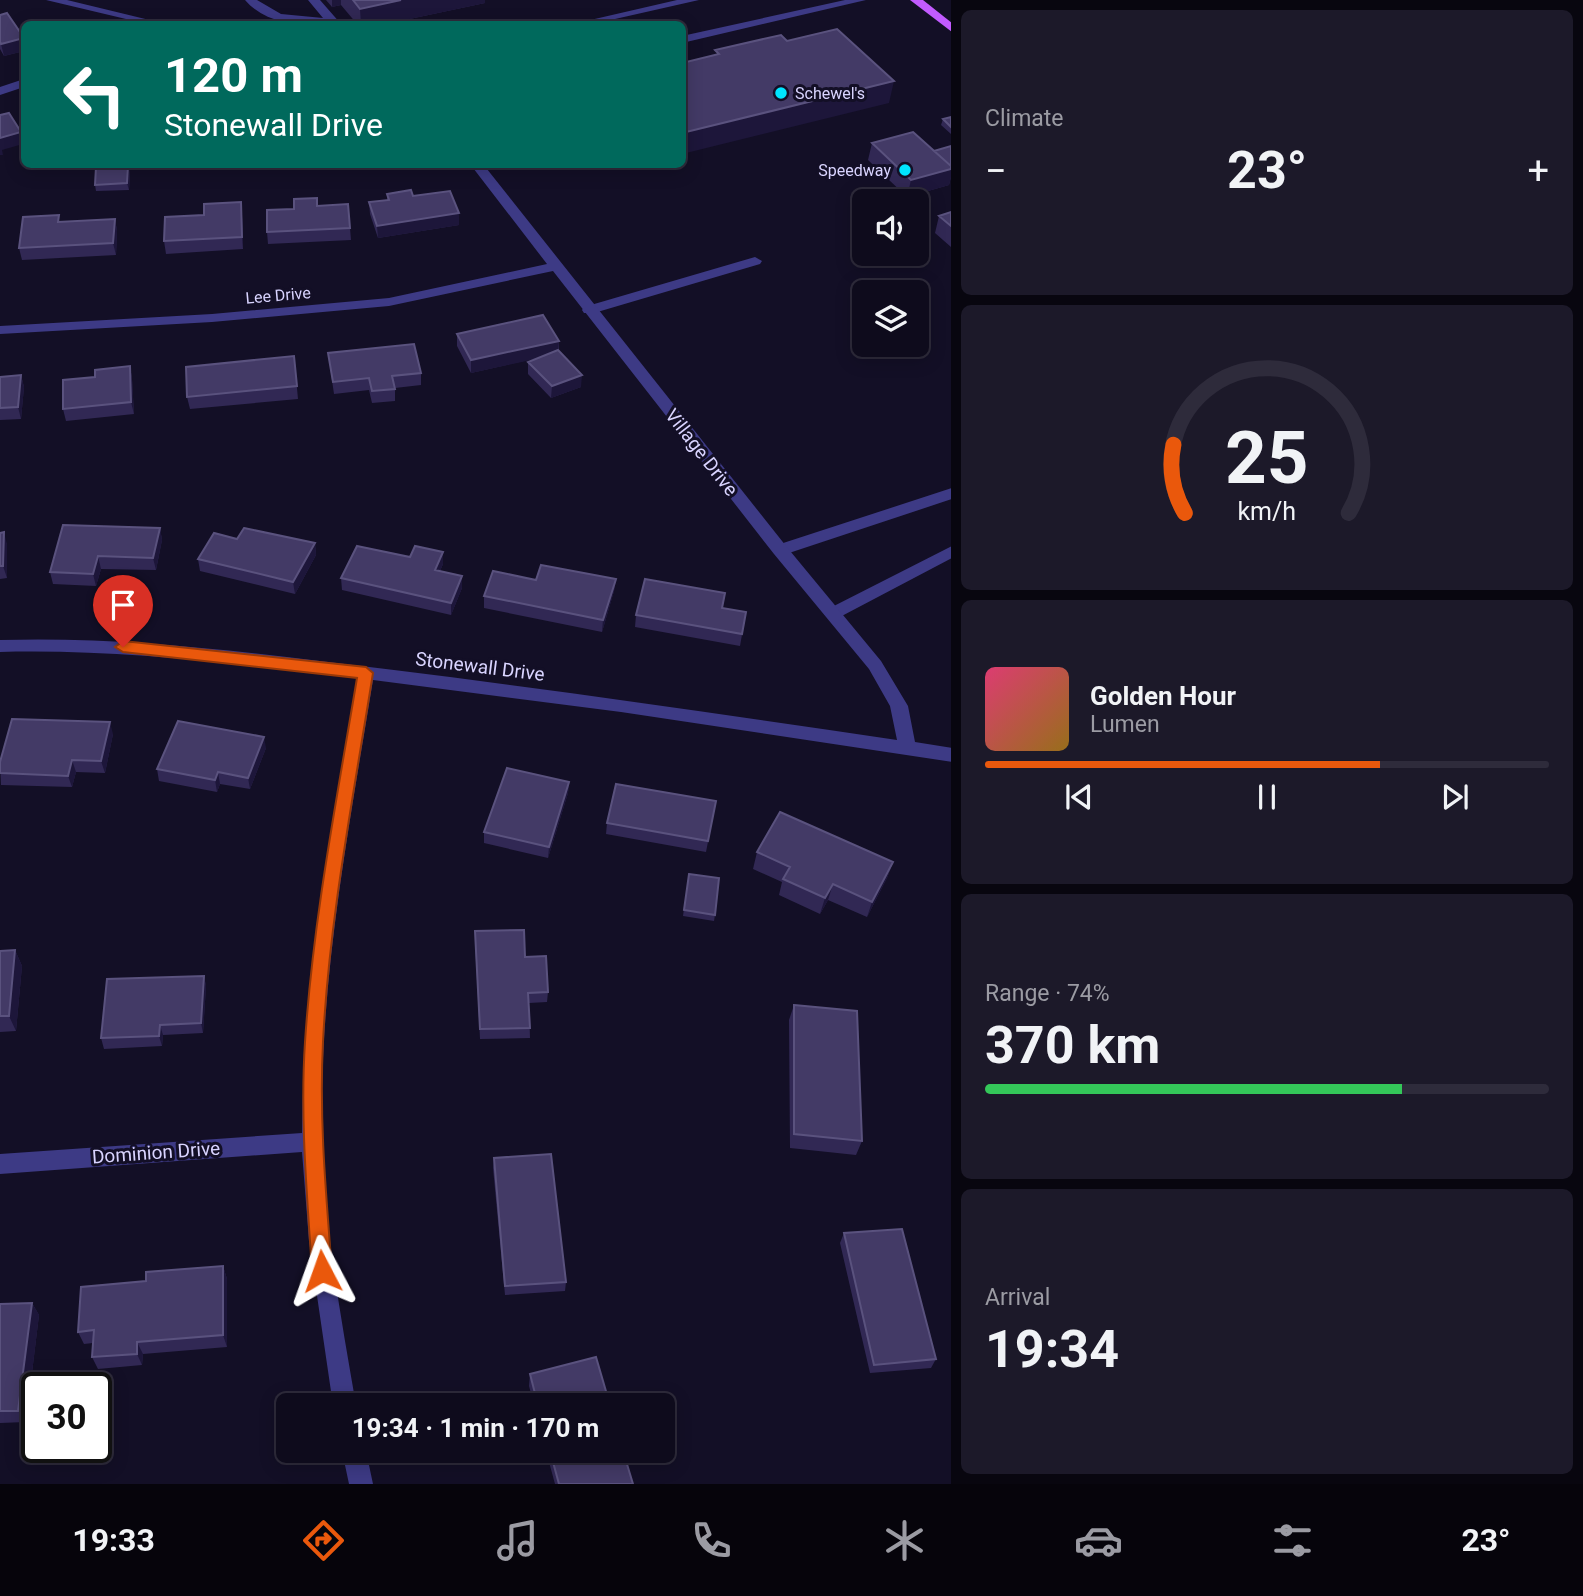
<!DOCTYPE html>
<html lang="en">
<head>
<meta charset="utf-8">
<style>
  :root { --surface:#0e0b1c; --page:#1c1929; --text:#f1f3f6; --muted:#9b9ba3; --line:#2e2b3b; --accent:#ea580c }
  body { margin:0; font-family:Roboto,sans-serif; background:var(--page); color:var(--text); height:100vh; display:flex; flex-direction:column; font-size:26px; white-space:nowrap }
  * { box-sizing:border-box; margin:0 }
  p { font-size:23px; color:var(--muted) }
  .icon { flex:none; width:38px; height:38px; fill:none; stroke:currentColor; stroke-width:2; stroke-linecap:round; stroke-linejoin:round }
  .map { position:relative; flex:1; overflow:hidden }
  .details { display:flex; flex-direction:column; gap:10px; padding:10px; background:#08060f; width:632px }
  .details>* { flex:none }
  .hud { position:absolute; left:21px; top:21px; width:665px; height:147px; border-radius:10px; box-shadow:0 4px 18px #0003,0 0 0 2px var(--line); background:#00695c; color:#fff; overflow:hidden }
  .fabs { position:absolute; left:852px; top:189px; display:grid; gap:14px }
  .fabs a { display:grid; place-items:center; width:77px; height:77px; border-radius:10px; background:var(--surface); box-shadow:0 4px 18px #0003,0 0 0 2px var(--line); font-size:35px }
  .speed { position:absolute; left:21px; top:1372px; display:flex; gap:14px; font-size:35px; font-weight:700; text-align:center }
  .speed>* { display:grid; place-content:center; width:91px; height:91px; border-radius:50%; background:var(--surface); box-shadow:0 4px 18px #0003,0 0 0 2px var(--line); line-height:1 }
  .speed .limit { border:4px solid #111; border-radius:10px; background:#fff; color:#111 }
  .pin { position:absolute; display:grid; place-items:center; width:60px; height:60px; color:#fff; margin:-72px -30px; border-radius:50% 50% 50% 0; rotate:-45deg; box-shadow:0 0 7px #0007 }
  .pin .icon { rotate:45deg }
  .me { position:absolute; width:77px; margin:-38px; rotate:356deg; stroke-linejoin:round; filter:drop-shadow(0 0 5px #0008) }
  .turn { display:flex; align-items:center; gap:24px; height:147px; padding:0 28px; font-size:32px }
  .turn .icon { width:91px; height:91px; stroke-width:2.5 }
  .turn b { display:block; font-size:49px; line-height:60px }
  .big { font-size:52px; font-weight:700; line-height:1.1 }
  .details .widget { flex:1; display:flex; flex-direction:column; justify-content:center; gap:10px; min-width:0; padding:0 24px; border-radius:10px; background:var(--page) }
  .details .dial { align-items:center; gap:0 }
  .dial svg { height:182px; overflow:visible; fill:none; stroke:var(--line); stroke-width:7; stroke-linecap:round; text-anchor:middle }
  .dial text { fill:var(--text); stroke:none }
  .song { display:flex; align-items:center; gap:21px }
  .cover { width:84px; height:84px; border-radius:10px; background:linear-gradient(135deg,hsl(340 70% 55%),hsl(40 70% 35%)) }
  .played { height:7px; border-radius:4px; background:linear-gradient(90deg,var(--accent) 70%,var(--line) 70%) }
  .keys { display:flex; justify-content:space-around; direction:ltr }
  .heat { display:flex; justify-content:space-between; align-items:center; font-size:38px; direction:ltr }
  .charge { height:10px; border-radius:5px; background:linear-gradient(90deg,#34c759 74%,var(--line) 0) }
  .trip { position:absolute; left:276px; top:1393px; width:399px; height:70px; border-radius:10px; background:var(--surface); box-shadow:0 4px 18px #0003,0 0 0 2px var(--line); font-weight:700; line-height:70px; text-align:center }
  .dock { display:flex; height:112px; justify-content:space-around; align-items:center; background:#06040b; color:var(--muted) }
  .dock .icon { width:49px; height:49px }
  .dock .on { color:var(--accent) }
  .dock b { font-size:32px; color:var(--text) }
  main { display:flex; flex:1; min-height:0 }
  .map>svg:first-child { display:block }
</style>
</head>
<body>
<main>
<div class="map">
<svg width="952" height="1484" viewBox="0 0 952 1484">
  <rect width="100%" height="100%" fill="#130f26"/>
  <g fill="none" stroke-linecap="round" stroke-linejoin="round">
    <path fill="#3d3a85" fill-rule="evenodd" d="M245 0H257L281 14 323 18 308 0H320L341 24C309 27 268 27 245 0Z
      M677 0H699L593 24H573Z
      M755 257 762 261 760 264 594 313H584L582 310 584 307Z
      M952 488V499L780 556 772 550 774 546Z
      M952 546V558L838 618 832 620 824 614 826 610Z"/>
    <path fill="#3d3a85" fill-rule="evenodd" d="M46 0H67L166 24H147Z
      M845 0H866L682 43V36Z
      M24 79V87L0 95V87Z
      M470 164H483L786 546 881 661 908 706 915 742 952 748V762L621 712 373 680C348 833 318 987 322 1143 325 1231 341 1318 356 1405H333L309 1241 302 1152 0 1174V1154L302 1133C303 979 331 829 357 678 236 664 122 649 0 652V640C132 636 263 654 394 670 562 691 729 715 897 740L890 706 869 669 774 554 553 271 389 306 212 322 0 334V326L212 314 389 298 547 264Z
      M342 1451H366L373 1484H349Z"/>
    <path fill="#c25bff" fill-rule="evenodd" d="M910 0H923L952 23V32Z"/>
  </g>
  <path fill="#312854" d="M326 0H485V3L386 24H357L341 5 332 7Z
    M0 15 24 38V51L4 56 0 49Z
    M951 117V134L941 125 943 119Z
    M872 143 934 151 951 146V177L949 185 907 197 868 160Z
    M130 172 129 190 96 191 95 185Z
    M387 194 413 196 459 213V225L378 238 370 214 369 202 387 200Z
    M348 204 351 240 268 244 267 232 294 209 318 206Z
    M951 212V247L935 233 939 216Z
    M242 214 243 249 166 254 164 241 204 215Z
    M115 219 117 231 116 255 22 260 19 248 60 222Z
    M457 334 559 341V351L581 387 551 398 528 374V362L537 358 471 373 457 346Z
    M328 353 421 373V385L395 388V401L372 403 369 390 334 394Z
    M294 356 298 399 190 409 187 397Z
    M130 366 132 379 134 414 66 421 63 409 95 377Z
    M21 375 24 387 21 419 0 420V377Z
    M160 528 162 540 156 570 101 569 96 586 53 584 50 572Z
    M0 533 7 544V578L0 579Z
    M237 539 315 543 316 555 295 594 200 571 198 559Z
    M410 557 443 564 440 571 462 588 451 615 342 590 341 578Z
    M616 579 614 591 602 632 484 608V596L536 580Z
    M722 608 746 612 740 646 635 627 636 615Z
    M113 734 105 773 76 772 72 787 1 785 0 762Z
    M266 748 250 789 220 784 217 792 159 781 157 769Z
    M569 782 568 793 548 858 484 843V832Z
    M716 801 706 852 606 834 607 823Z
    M757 852 893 862 887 878 867 917 828 900 820 914 779 895 782 882 753 869Z
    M689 874 715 915 714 921 683 916Z
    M475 942 525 957 548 992 547 1002 529 1003 530 1038 480 1039Z
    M15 950 22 966 16 1031 0 1032V951Z
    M204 976 206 986 203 1033 163 1035 162 1046 104 1049 101 1038Z
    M794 1005 862 1141 856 1155 790 1148 789 1020Z
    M494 1158 566 1282 565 1291 505 1295 493 1168Z
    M844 1233 936 1359 931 1368 870 1373 840 1243Z
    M223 1266 227 1279V1347L143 1354 142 1365 98 1369 92 1357 93 1343 84 1344 78 1332 146 1281Z
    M32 1303 39 1315 26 1422 0 1423V1304Z
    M530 1374 610 1405H534L529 1386Z
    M546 1451H623L633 1484H555Z"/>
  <path fill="#1d163a" d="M332 0H341V5L332 7Z
    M401 0H485V3L386 24H361L360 9Z
    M24 38V51L4 56 1 44Z
    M894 81 889 103 682 154V133Z
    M21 132 23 144 2 150 3 155H0V138Z
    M128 166 130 172 129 190 127 183Z
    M951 169V177L949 185 907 197 911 180Z
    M241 202 242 214 243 249 242 237Z
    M459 213V225L378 238 377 226Z
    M115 219 117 231 116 255 113 243Z
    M559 341 558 354 471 373V360Z
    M130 366 132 379 134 414 131 402Z
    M21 375 24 387 21 419 18 407Z
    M582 375 581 387 551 398 552 386Z
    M160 528 162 540 156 570 153 558Z
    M4 532 7 544V578L3 566Z
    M315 543 316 555 295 594 293 582Z
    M443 552V564L435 582V570Z
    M98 556 101 569 96 586 93 574Z
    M462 576V588L451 615V603Z
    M616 579 614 591 602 632 603 620Z
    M110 722 113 734 105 773 101 761Z
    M264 737 266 748 250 789 248 778Z
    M72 760 76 772 72 787 68 776Z
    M218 772 220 784 217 792 215 780Z
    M569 782 568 793 548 858 549 847Z
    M893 862 887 878 867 917 872 902Z
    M833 884 828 900 820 914 825 898Z
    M15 950 22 966 16 1031 9 1016Z
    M204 976 206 986 203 1033 201 1023Z
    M160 1025 163 1035 162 1046 159 1036Z
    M223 1266 227 1279V1347L223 1335Z
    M32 1303 39 1315 26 1422 18 1411Z
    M137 1342 143 1354 142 1365 137 1354Z"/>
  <path fill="#433a66" stroke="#5a527e" stroke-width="2" d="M353 0H401L360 9Z
    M7 13 24 38 1 44 0 42V15Z
    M837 29 894 81 682 133V63L719 54 715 50 781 35 787 41Z
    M9 113 21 132 0 138V115Z
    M951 117V127L943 119Z
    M913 132 951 166V169L911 180 872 143Z
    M951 146V166L934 151Z
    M128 166 127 183 95 185 96 167Z
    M411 190 413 196 450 191 459 213 377 226 369 202 389 200 387 194Z
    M317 198V206L348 204 350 228 267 232V210L294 209V199Z
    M241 202 242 237 164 241 165 217 204 215V204Z
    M951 212V226L939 216Z
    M59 215 58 222 115 219 113 243 19 248 23 217Z
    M543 315 559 341 471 360 457 334Z
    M414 344 421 373 392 376 395 389 372 391 369 378 333 382 328 353Z
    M558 350 582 375 552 386 528 362Z
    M294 356 297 386 187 397 186 367Z
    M130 366 131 402 63 409V380L95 377V370Z
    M21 375 18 407 0 408V377Z
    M63 525 160 528 153 558 98 556 93 574 50 572Z
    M244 528 315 543 293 582 198 559 214 533 237 539Z
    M4 532 3 566H0V533Z
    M357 546 410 557 415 546 443 552 435 570 462 576 451 603 341 578Z
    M541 565 616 579 603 620 484 596 493 571 536 580Z
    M645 579 725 593 722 608 746 612 742 634 636 615Z
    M12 719 110 722 101 761 72 760 68 776 0 773V762Z
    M178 721 264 737 248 778 218 772 215 780 157 769Z
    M507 768 569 782 549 847 484 832Z
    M616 784 716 801 708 841 607 823Z
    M780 812 893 862 872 902 833 884 825 898 783 879 790 867 757 852Z
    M689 874 719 878 715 915 684 910Z
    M524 930 525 957 546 956 548 992 528 993 530 1028 480 1029 475 931Z
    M15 950 9 1016H0V951Z
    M204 976 201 1023 160 1025 159 1036 101 1038 107 979Z
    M794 1005 857 1011 862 1141 794 1134Z
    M551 1154 566 1282 505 1286 494 1158Z
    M902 1229 936 1359 874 1365 844 1233Z
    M223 1266V1335L137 1342V1354L92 1357 94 1330 78 1332 81 1287 146 1281V1272Z
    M32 1303 18 1411H0V1304Z
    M596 1357 610 1405H538L530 1374Z
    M550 1451H623L633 1484H559Z"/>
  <path fill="#ea580c" stroke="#983908" stroke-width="2" d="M123 641 366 667 373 673C354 793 329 920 323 1042 319 1119 326 1194 332 1271L329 1278 322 1280 315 1278 312 1271C307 1194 300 1118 305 1042 313 920 337 798 357 678L123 652 115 647Z"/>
  <g fill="#00e5ff" stroke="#130f26" stroke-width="2.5">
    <circle cx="781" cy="93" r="7"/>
    <circle cx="905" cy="170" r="7"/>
  </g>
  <g text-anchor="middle" stroke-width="6" stroke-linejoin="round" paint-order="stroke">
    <g font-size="16" fill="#d9d4ff" stroke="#130f26" text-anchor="start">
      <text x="795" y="99">Schewel's</text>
      <text x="891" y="176" text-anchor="end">Speedway</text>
    </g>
    <g font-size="16" fill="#d9d4ff" stroke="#130f26">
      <text transform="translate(278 295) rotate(-5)" y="6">Lee Drive</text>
    </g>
    <g font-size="19" fill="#d9d4ff" stroke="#130f26">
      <text transform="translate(702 452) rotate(52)" y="7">Village Drive</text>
      <text transform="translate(480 666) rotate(7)" y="7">Stonewall Drive</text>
      <text transform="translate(156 1152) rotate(-4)" y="7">Dominion Drive</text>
    </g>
  </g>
</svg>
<div class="fabs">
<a><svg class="icon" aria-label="sound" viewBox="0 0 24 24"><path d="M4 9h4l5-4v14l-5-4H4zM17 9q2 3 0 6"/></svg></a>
<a><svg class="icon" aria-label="layers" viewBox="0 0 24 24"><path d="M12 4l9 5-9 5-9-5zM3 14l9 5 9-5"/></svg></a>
</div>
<div class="speed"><div class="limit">30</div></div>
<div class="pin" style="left:123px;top:647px;background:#d93025"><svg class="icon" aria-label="arrive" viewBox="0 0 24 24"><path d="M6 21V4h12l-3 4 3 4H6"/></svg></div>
<svg class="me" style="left:322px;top:1271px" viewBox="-20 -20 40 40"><path d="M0-17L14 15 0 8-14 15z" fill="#ea580c" stroke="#fff" stroke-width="4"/></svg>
<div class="trip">19:34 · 1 min · 170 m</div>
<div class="hud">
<div class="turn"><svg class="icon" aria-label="left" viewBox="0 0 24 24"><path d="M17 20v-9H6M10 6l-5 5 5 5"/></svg><div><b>120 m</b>Stonewall Drive</div></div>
</div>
</div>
<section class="details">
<div class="widget"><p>Climate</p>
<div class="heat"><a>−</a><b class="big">23°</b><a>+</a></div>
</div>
<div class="widget dial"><svg viewBox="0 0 100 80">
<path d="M14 69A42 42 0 1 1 86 69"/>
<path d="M14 69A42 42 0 0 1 9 39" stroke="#ea580c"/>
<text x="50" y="56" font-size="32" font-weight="700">25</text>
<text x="50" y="72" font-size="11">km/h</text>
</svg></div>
<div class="widget">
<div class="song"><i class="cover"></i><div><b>Golden Hour</b><p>Lumen</p></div></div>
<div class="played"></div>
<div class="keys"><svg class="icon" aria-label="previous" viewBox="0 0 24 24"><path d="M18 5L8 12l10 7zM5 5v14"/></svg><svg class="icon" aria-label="pause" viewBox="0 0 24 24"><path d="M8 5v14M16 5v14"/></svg><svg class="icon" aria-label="next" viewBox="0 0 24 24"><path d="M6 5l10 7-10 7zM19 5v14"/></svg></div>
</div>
<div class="widget"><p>Range · 74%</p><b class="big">370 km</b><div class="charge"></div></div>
<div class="widget"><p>Arrival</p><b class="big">19:34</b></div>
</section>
</main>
<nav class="dock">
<b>19:33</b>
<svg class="icon on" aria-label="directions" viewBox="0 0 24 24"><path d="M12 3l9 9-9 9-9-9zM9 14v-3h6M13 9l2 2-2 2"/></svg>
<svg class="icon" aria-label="music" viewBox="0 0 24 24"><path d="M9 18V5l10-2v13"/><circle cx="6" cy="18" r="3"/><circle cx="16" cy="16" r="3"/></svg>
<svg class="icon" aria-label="phone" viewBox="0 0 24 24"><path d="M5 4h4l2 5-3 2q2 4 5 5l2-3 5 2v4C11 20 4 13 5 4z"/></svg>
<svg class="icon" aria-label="climate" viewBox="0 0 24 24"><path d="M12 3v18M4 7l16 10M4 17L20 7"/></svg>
<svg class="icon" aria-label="car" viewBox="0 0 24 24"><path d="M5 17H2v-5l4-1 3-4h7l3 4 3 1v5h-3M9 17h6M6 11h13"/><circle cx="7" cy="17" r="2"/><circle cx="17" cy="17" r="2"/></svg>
<svg class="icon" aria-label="filters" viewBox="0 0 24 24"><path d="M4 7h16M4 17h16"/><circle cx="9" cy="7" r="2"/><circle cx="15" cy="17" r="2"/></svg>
<b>23°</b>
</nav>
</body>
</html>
